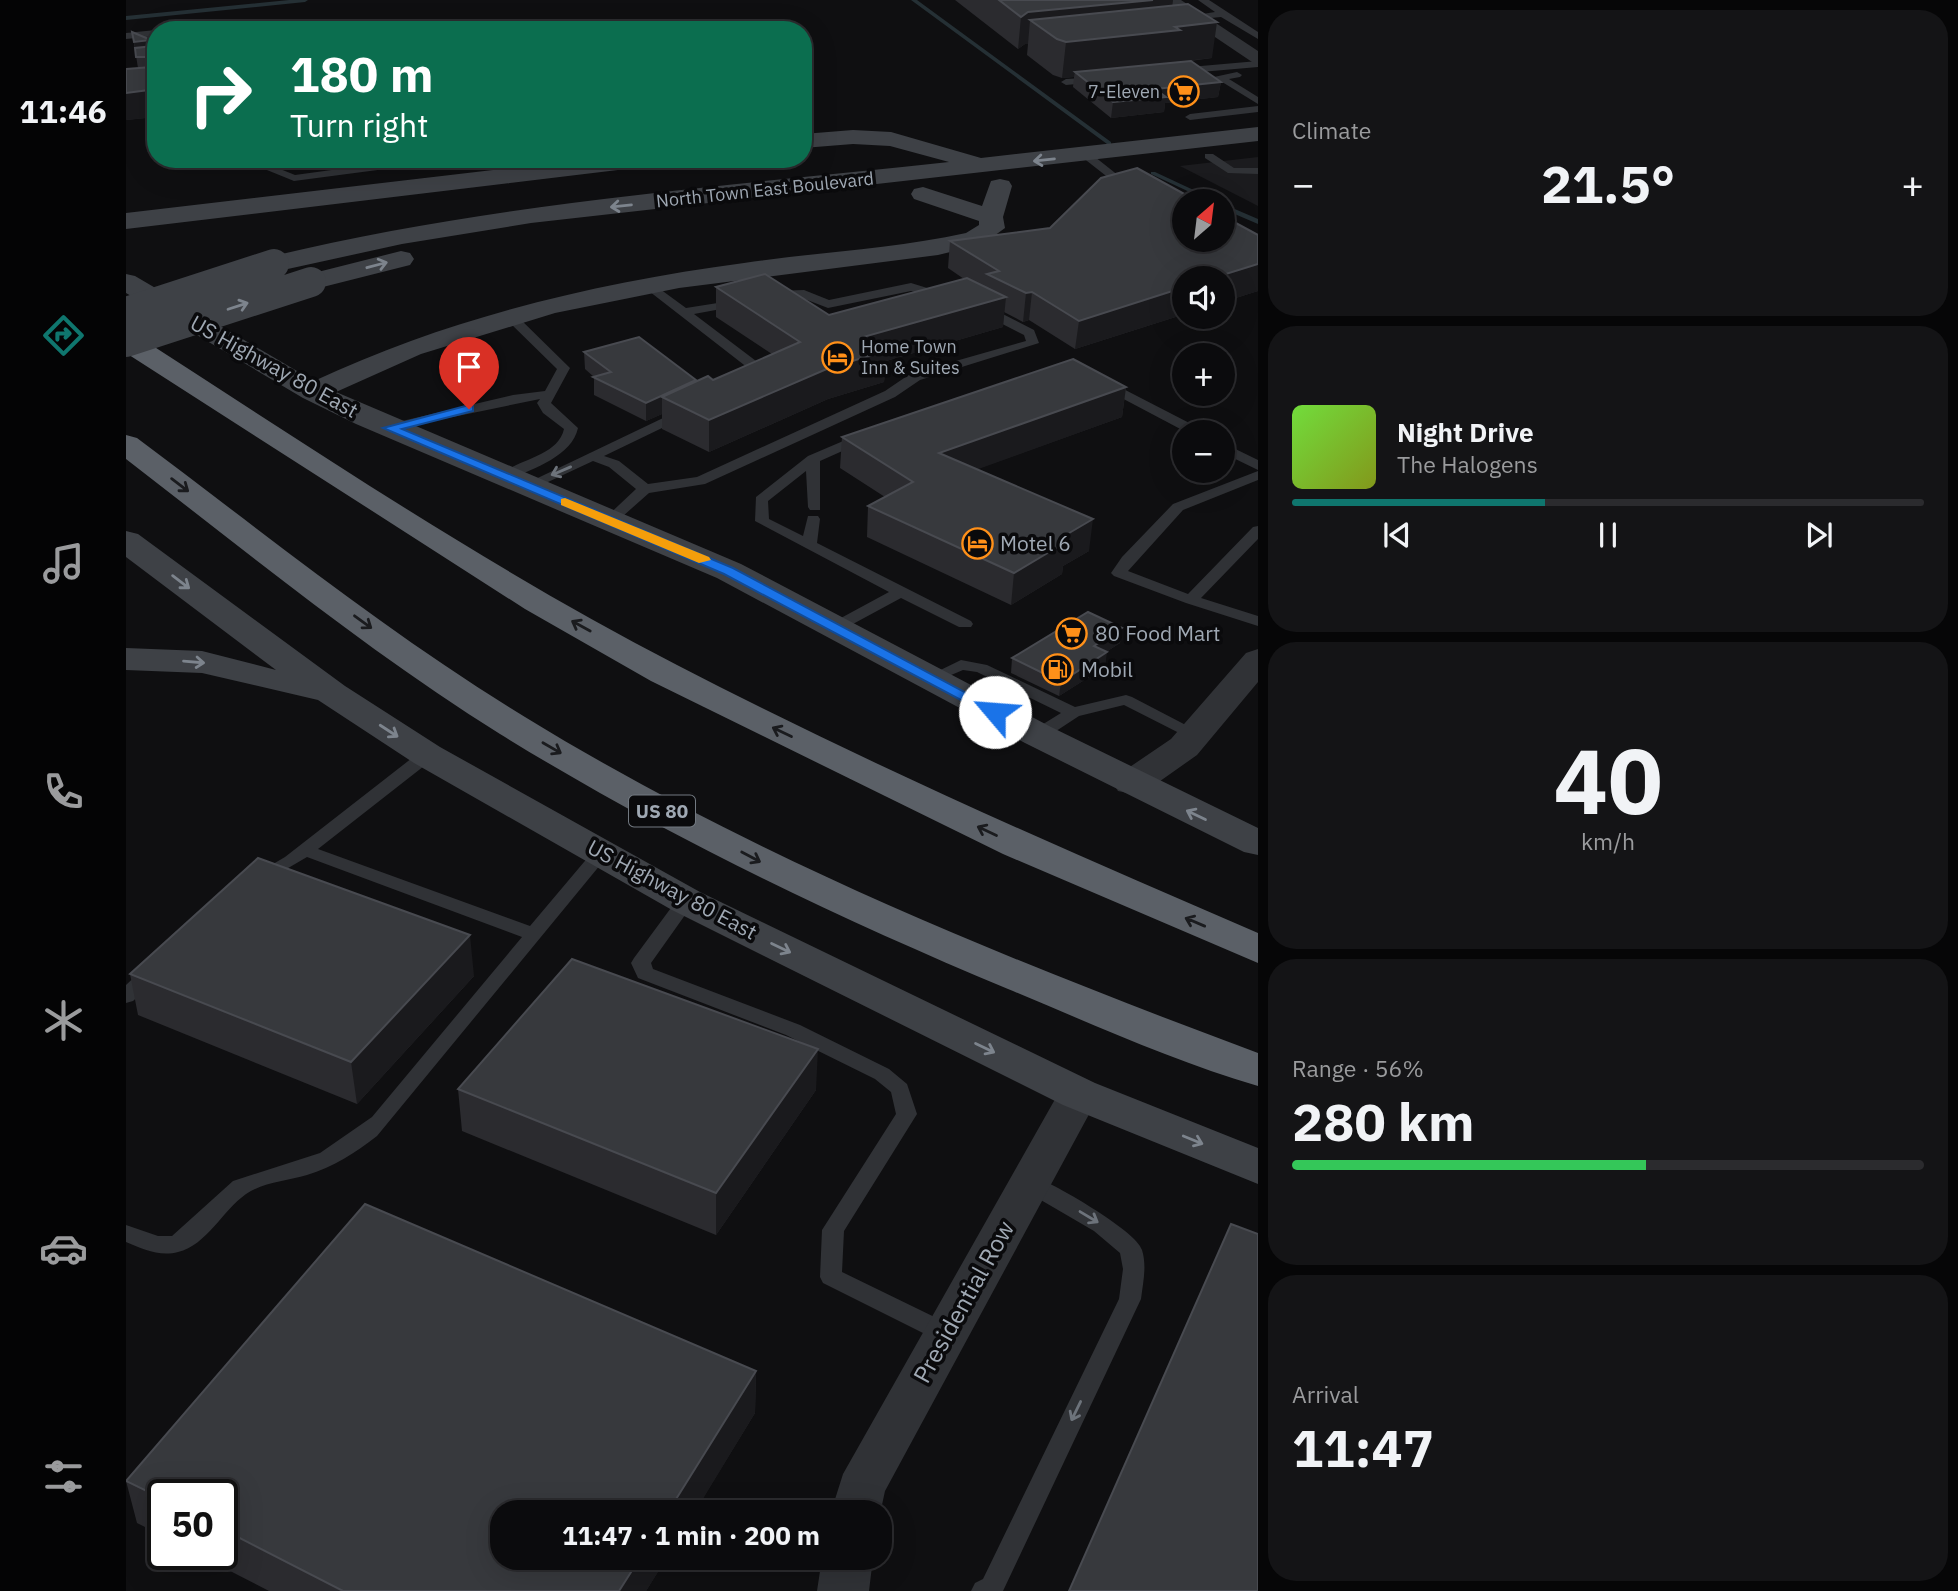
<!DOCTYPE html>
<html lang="en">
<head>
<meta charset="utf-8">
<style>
  :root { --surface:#0b0b0d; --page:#141416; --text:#f1f3f6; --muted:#9a9b9d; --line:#2b2b2e; --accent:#0f766e }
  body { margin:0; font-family:"IBM Plex Sans",sans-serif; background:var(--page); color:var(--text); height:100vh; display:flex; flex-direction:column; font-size:26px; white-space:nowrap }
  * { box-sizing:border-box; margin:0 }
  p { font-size:23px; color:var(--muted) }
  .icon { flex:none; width:38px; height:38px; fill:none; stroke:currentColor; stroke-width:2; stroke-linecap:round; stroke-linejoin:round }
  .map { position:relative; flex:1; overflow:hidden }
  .details { display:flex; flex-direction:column; gap:10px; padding:10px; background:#060607; width:700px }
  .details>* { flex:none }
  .guide { position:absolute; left:21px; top:21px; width:665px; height:147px; border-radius:28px; box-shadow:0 7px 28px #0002,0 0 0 2px var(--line); background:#0b6e4f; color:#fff; overflow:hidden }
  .needle { width:46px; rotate:28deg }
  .tools { position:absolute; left:1046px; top:189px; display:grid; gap:14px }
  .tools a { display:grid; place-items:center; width:63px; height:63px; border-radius:50%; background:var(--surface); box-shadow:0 7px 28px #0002,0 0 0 2px var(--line); font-size:35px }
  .speed { position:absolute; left:21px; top:1479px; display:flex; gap:14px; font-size:35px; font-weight:700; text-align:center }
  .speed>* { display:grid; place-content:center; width:91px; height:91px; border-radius:50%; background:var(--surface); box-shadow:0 7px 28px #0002,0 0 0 2px var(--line); line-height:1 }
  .speed .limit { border:4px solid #111; border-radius:10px; background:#fff; color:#111 }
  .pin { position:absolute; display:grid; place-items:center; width:60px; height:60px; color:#fff; margin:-72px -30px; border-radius:50% 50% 50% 0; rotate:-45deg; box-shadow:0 0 7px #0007 }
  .pin .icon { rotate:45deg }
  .me { position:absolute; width:77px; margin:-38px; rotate:297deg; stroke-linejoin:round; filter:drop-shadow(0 0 5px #0008) }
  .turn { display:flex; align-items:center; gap:24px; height:147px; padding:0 28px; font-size:32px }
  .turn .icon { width:91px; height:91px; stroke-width:2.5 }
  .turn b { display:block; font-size:49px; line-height:60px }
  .big { font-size:52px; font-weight:800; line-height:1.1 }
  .details .card { flex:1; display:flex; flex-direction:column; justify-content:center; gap:10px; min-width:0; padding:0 24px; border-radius:28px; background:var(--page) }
  .details .dial { align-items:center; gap:0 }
  .dial b { font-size:91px; line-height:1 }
  .song { display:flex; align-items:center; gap:21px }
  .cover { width:84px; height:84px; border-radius:10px; background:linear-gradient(135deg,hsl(100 70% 55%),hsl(70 70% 35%)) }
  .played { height:7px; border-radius:4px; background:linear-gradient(90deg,var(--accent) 40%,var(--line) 40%) }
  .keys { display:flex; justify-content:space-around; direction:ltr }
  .heat { display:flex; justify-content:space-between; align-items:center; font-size:38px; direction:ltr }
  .charge { height:10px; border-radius:5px; background:linear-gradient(90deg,#34c759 56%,var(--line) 0) }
  .trip { position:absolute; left:364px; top:1500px; width:402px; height:70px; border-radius:28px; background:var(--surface); box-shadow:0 7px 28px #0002,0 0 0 2px var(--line); font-weight:800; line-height:70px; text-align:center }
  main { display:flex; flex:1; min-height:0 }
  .dock { display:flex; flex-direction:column; width:126px; justify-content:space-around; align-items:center; background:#040405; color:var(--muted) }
  .dock .icon { width:49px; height:49px }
  .dock .current { color:var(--accent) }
  .dock b { font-size:32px; color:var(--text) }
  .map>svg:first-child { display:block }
</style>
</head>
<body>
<main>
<nav class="dock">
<b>11:46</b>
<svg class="icon current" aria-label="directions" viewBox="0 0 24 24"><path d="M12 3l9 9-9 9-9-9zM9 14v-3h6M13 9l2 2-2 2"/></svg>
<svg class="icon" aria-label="music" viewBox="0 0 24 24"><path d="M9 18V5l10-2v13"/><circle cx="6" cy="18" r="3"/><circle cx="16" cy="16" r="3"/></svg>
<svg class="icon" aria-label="phone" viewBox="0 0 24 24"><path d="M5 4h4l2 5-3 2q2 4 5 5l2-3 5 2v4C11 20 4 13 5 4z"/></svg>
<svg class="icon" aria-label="climate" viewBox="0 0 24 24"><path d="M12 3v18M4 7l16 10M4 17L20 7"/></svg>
<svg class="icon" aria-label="car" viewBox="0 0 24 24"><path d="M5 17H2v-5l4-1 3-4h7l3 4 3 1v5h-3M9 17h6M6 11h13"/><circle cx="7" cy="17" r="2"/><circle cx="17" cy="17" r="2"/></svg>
<svg class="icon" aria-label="filters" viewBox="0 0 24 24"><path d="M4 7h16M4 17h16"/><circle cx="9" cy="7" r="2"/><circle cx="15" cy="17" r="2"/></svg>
</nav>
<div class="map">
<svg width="1132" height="1591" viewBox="0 0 1132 1591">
  <rect width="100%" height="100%" fill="#0f0f11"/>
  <path fill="#1b1b1e" d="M1132 157V206L1054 166Z"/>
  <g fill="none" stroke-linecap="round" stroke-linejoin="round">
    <path fill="#253035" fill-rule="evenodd" d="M163 0H182L179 2 0 20V16Z
      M785 0H791L985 142V144H981Z
      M1025 172H1029L1091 201H1083L1025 174Z
      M1097 204 1132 219V224L1097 209Z"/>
    <path fill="#303236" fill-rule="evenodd" d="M1072 0H1083L1132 32V39L1095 17 1064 20V16L1089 12Z
      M152 19 167 30H156L150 25 60 30Z
      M30 30V36L0 39V33Z
      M1132 61V67L1052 74 1047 71 1052 68Z
      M1111 72 1116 75 1114 77 1103 79 1132 97V104L1088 77Z
      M975 77V81L972 82 940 85 935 82 940 79Z
      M1132 106V112L1064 120 1059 117 1064 114Z
      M956 153H964L993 176V185L982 194H974L972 192 984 179 956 157Z
      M1079 154H1087L1108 168H1132V174L1102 173 1079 158Z
      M114 159H129L169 175 286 159 302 161 297 164 168 181Z
      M523 281 560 308 617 299V305L568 314 634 364 635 367 626 385H616L614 382 622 368 519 288V282Z
      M785 283 824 295 818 299 785 291 702 308 676 298 648 299 642 295 648 291 678 290 703 300Z
      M853 306H861L908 330 913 343 794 380 769 397 579 484 523 493 488 524H478L476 521 510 489 483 467 467 461 407 489 402 490 395 486 558 408 565 412 563 415 478 456 493 461 522 484 571 477 759 391 784 374 900 341 898 335 853 312Z
      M382 315H390L444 368 425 403 452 428C446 456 408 468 385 479L380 480 373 476C390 459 432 457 438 429L417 413 411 403 414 399 259 431V425L387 395 419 391 431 369 382 321Z
      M978 379 1075 429 1077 432H1060L973 386V380Z
      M736 433 741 434V440L694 461V510H684L682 507 680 471 642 501 643 519 677 536 682 516H692L694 519 691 543 845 621 847 624 845 627H833L775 598 714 631H702L700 628 702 625 763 592 629 521 630 497 682 456Z
      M1097 443 1132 460V470L1097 453Z
      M1132 471V480L1057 510 1002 571 1062 594 1127 527 1132 526V539L1075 598 1132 616V626L1060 603 988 576 985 573 996 557 1047 504Z
      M835 660 861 665 949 707 1000 695 1006 697 1077 734 1075 738H1063L998 705 953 716 918 739H906L904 735 906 731 935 713 851 672 837 670 804 684 796 679Z
      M301 750 310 755 307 759 192 849 404 926 469 849 475 847 484 853 251 1136C229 1153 207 1167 181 1175 161 1181 138 1182 120 1194 96 1211 81 1245 52 1252 34 1257 16 1249 0 1242V1225L32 1236H46L107 1181 194 1153 246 1117 396 937 181 857 140 881 134 883 125 877 159 857 295 751Z
      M560 895 569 901 525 963 527 969 674 1025 763 1069 781 1084 791 1114 718 1231 716 1272 829 1327 833 1334 829 1341 821 1343 813 1341 697 1283 694 1277 696 1230 770 1114 765 1092 749 1079 660 1035 512 978 505 963 508 958 553 897Z
      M24 968 31 969 34 974 31 979 7 1001 0 1003V985L17 969Z
      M904 1175C924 1181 1011 1231 1016 1250 1021 1266 1017 1283 1015 1299L877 1591H845L849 1583 857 1579 993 1299 997 1269 994 1253 968 1231 896 1189 893 1183 896 1177Z"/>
    <path fill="#303236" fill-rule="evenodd" d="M1034 0H1055L1132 51V66Z
      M953 1079 968 1084 974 1094 759 1491 754 1514 705 1512 717 1474 932 1094 938 1084Z
      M696 1558H747L743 1591H691Z"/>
    <path fill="#303236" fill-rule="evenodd" d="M1132 649V682L1071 755 1020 791 1006 794 992 791 987 783 992 775 1045 739 1120 653Z"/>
    <path fill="#3e4146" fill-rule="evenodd" d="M1132 127V141L405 223 276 244 148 272 139 270 135 264 139 258C363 203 594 187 823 162L764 146 727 144 677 148V134L727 130 765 132 855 158Z
      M462 159H537L525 166 0 229V213Z
      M874 179 883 181 886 186 877 217 879 228 857 244 812 255 553 288 429 313 295 354 210 392 615 564 925 727 1132 828V855L1118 852 899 743 591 578 230 424 177 398 0 293V274L9 276 188 381C325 317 469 283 618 263 691 252 767 249 840 233L853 225V221L788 199 785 194 788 189 797 187 856 206 865 181Z
      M275 251 284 253 288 259 284 265 185 290 176 288 172 282 176 276Z
      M0 531 12 534 219 686 314 747 574 892 969 1083 1132 1148V1184L937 1105 546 910 288 763 192 700 76 673 0 670V648L76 651 150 670 0 557Z"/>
    <path fill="#5b6067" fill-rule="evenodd" d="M0 333 10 335C187 449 363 568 551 665 740 763 936 849 1132 933V963L877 854 525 681 399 609 0 353Z
      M0 435 11 438C138 533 263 634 399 717 629 858 880 959 1132 1053V1086C1047 1061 964 1023 882 989 707 916 536 834 374 734 243 652 122 553 0 459Z"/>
    <path stroke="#3e4146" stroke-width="30" d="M0 312 148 264
      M0 342 185 282"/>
  </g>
  <path fill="#2b2b2f" d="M829 0H1047L1046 5 1086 58 1049 63 1095 82 1092 97 1039 103 1038 112 985 118 947 87 948 77 936 78 927 75 901 55 902 44H899L892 49Z
    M6 32 25 40 26 46H28L30 38V117L0 120 12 68Z
    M167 159H199L180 165Z
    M1132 235V291L1097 302 1059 278V314L949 349 903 320 897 322 878 312 877 327 760 361 758 382 702 399 583 452 536 429V414L520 421 468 395V377L459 369 458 352 570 380V382L587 380 646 354 590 317V287L703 315 838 279 822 268 824 241Z
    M1000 387 996 417 851 469 963 551 937 566 936 574 885 605 741 537 742 506 759 497 714 468 716 437Z
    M996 628 994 643 980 652 979 667 933 696 885 673 886 658Z
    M4 974 348 976 231 1104 12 1015Z
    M332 1089 690 1090 590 1235 336 1131Z
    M630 1371 629 1413 520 1591H143L71 1554H96V1494H37V1536L11 1523 0 1481Z"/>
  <path fill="#1a1a1d" d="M1027 0H1047L1043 30 904 20 902 44H899L892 49 895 17 902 12Z
    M1091 22 1086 58 1050 62 1049 66 949 72 948 77 936 78 940 42 1049 27Z
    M25 40 27 57 9 48 11 63 8 42Z
    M1095 82 1092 97 1039 103 1038 112 985 118 987 102 1029 89Z
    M30 89V117L0 120V93Z
    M179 159H199L180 165Z
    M1132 264V291L1097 302V278H1087Z
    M1059 287V314L949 349 953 321Z
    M906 292 903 320 897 322 900 293Z
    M880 297 877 327 760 361 758 382 702 399 583 452V420L737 337Z
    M570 380V399L536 397V414L520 421V403Z
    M1000 387 996 417 811 484 813 453Z
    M967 519 963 551 937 566 936 574 885 605 888 573 933 539Z
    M996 628 994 643 966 661 968 646Z
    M981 652 979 667 933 696 935 682Z
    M344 935 348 976 231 1104 225 1062Z
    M692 1049 690 1090 590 1235V1193Z
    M630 1371 629 1413 569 1512H542Z
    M514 1558H541L520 1591H493Z"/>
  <path fill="#37393d" stroke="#484a50" stroke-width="2" d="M873 0H1027L902 12 895 17Z
    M1062 4 1091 22 1049 27 1054 30 940 42 931 39 904 20Z
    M6 32 25 40 8 42Z
    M29 38H30V89L0 93V69L26 67 28 57H10L9 48 28 46Z
    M1065 61 1095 82 1029 89 1040 97 987 102 949 72Z
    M1011 168 1071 201H1059V240H1097V216L1132 235V264L1087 278H1059V287L953 321 906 292 900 293 861 274 873 271 824 241 924 228 975 178Z
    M639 274 703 315 841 278 880 297 737 337 760 351 703 368 583 420 536 397 582 376 587 380 674 342 590 287Z
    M513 337 570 380 520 403 467 377 485 372 458 352Z
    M947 359 1000 387 813 453 967 519 933 539 940 542 888 573 742 506 787 482 716 437Z
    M962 612 996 628 968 646 981 652 935 682 886 658Z
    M132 858 344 935 225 1062 4 974Z
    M446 959 692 1049 590 1193 332 1089Z
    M239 1204 630 1371 542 1512H376V1558H514L493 1591H217L96 1529V1494H37V1499L0 1481Z
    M1105 1224 1132 1234V1591H943Z"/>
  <defs><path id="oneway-shaft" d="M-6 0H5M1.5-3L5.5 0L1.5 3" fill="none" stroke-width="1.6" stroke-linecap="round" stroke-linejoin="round" transform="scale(1.75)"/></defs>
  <g stroke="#7d848d">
    <use href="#oneway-shaft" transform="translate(918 160) rotate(174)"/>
    <use href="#oneway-shaft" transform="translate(495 206) rotate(174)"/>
    <use href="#oneway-shaft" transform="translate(251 265) rotate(-15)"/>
    <use href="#oneway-shaft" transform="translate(112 306) rotate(-18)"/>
    <use href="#oneway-shaft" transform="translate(55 582) rotate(37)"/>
    <use href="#oneway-shaft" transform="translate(68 662) rotate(5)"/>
    <use href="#oneway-shaft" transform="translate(263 731) rotate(33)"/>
    <use href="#oneway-shaft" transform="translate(1070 815) rotate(-154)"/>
    <use href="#oneway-shaft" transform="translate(655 948) rotate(26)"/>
    <use href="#oneway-shaft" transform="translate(859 1048) rotate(26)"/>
    <use href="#oneway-shaft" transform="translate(1067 1140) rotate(22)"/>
  </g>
  <g stroke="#6d737b">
    <use href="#oneway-shaft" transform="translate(435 471) rotate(157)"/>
    <use href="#oneway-shaft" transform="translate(963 1217) rotate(31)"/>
    <use href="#oneway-shaft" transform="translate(950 1411) rotate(116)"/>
  </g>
  <g stroke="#1a1b1e">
    <use href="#oneway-shaft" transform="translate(54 485) rotate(37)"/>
    <use href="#oneway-shaft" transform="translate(237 622) rotate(36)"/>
    <use href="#oneway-shaft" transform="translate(455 626) rotate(-151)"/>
    <use href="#oneway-shaft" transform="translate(656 732) rotate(-154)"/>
    <use href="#oneway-shaft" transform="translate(426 748) rotate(30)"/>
    <use href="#oneway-shaft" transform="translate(861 831) rotate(-155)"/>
    <use href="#oneway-shaft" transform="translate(625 857) rotate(28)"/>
    <use href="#oneway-shaft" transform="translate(1069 922) rotate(-157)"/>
  </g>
  <path fill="#1a73e8" stroke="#114b97" stroke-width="2" d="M343 405 347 406V411L276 429 607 568 876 712 874 715H863L598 574 257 428Z"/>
  <path fill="#f59e0b" d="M439 498 583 557 585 560 573 563 435 505V499Z"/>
  <defs>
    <symbol id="supermarket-ring" viewBox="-11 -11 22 22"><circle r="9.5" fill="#0a0a0c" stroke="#ff9019" stroke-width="1.5"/><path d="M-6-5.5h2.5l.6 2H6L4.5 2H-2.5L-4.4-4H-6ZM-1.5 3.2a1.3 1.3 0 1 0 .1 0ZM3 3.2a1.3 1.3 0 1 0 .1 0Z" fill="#ff9019"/></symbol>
    <symbol id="hotel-ring" viewBox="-11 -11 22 22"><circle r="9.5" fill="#0a0a0c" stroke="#ff9019" stroke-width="1.5"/><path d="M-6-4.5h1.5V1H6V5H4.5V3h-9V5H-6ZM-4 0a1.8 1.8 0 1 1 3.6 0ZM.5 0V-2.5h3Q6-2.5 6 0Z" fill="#ff9019"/></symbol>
    <symbol id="fuel-ring" viewBox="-11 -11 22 22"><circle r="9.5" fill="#0a0a0c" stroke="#ff9019" stroke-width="1.5"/><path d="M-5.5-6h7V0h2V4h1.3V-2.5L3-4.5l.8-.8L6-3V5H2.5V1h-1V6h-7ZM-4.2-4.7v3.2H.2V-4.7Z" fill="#ff9019"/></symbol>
  </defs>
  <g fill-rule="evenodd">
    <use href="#supermarket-ring" x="1040" y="74" width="35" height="35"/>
    <use href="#hotel-ring" x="694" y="340" width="35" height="35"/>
    <use href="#hotel-ring" x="834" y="526" width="35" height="35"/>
    <use href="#supermarket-ring" x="928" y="616" width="35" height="35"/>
    <use href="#fuel-ring" x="914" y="652" width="35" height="35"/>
  </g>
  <g text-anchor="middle" stroke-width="7" stroke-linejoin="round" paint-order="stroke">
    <g font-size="18" fill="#9fa8b3" stroke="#0a0a0c" text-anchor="end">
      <text x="1034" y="98">7-Eleven</text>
      <text x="735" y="353" text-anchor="start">Home Town<tspan x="735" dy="21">Inn &amp; Suites</tspan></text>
    </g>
    <g font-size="18" fill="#9fa8b3" stroke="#0a0a0c">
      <text transform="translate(639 190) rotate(-6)" y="6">North Town East Boulevard</text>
    </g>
    <rect fill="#0a0a0c" stroke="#727981" stroke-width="2" x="503" y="795.5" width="66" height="31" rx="5"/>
    <g font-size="19" font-weight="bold" fill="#9fa8b3">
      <text x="536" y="818">US 80</text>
    </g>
    <g font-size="21" fill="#9fa8b3" stroke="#0a0a0c">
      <text transform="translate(148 367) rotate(29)" y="7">US Highway 80 East</text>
      <text transform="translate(546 890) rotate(28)" y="7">US Highway 80 East</text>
    </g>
    <g font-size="21" fill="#9fa8b3" stroke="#0a0a0c" text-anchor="start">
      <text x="874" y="551">Motel 6</text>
      <text x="969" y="641">80 Food Mart</text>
      <text x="955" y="677">Mobil</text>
    </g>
    <g font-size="24" fill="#9fa8b3" stroke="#0a0a0c">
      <text transform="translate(838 1302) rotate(-61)" y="8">Presidential Row</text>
    </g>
  </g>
</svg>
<div class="tools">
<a><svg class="needle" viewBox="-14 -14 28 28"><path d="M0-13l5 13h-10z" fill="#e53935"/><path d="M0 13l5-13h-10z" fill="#9a9b9d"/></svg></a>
<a><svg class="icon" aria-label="sound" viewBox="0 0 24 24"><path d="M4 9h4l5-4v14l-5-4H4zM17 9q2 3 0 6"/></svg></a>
<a>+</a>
<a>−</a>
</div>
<div class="speed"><div class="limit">50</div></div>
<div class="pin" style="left:343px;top:409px;background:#d93025"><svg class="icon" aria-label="arrive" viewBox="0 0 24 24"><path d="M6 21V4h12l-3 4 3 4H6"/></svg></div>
<svg class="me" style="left:869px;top:712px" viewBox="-20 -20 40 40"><circle r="19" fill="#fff"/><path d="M0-13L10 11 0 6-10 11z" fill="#1a73e8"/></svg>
<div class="trip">11:47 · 1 min · 200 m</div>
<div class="guide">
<div class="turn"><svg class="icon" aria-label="right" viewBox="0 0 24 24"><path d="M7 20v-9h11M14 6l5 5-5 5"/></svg><div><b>180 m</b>Turn right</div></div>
</div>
</div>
<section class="details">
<div class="card"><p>Climate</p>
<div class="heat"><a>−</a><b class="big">21.5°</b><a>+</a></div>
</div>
<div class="card">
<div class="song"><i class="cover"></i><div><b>Night Drive</b><p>The Halogens</p></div></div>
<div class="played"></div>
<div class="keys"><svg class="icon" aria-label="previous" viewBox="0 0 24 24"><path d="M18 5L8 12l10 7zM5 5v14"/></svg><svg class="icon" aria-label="pause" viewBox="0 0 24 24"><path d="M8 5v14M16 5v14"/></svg><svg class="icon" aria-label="next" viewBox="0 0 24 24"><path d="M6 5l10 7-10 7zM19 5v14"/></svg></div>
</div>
<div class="card dial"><b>40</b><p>km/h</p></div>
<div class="card"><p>Range · 56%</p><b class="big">280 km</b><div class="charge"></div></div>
<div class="card"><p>Arrival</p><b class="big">11:47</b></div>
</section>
</main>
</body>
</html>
